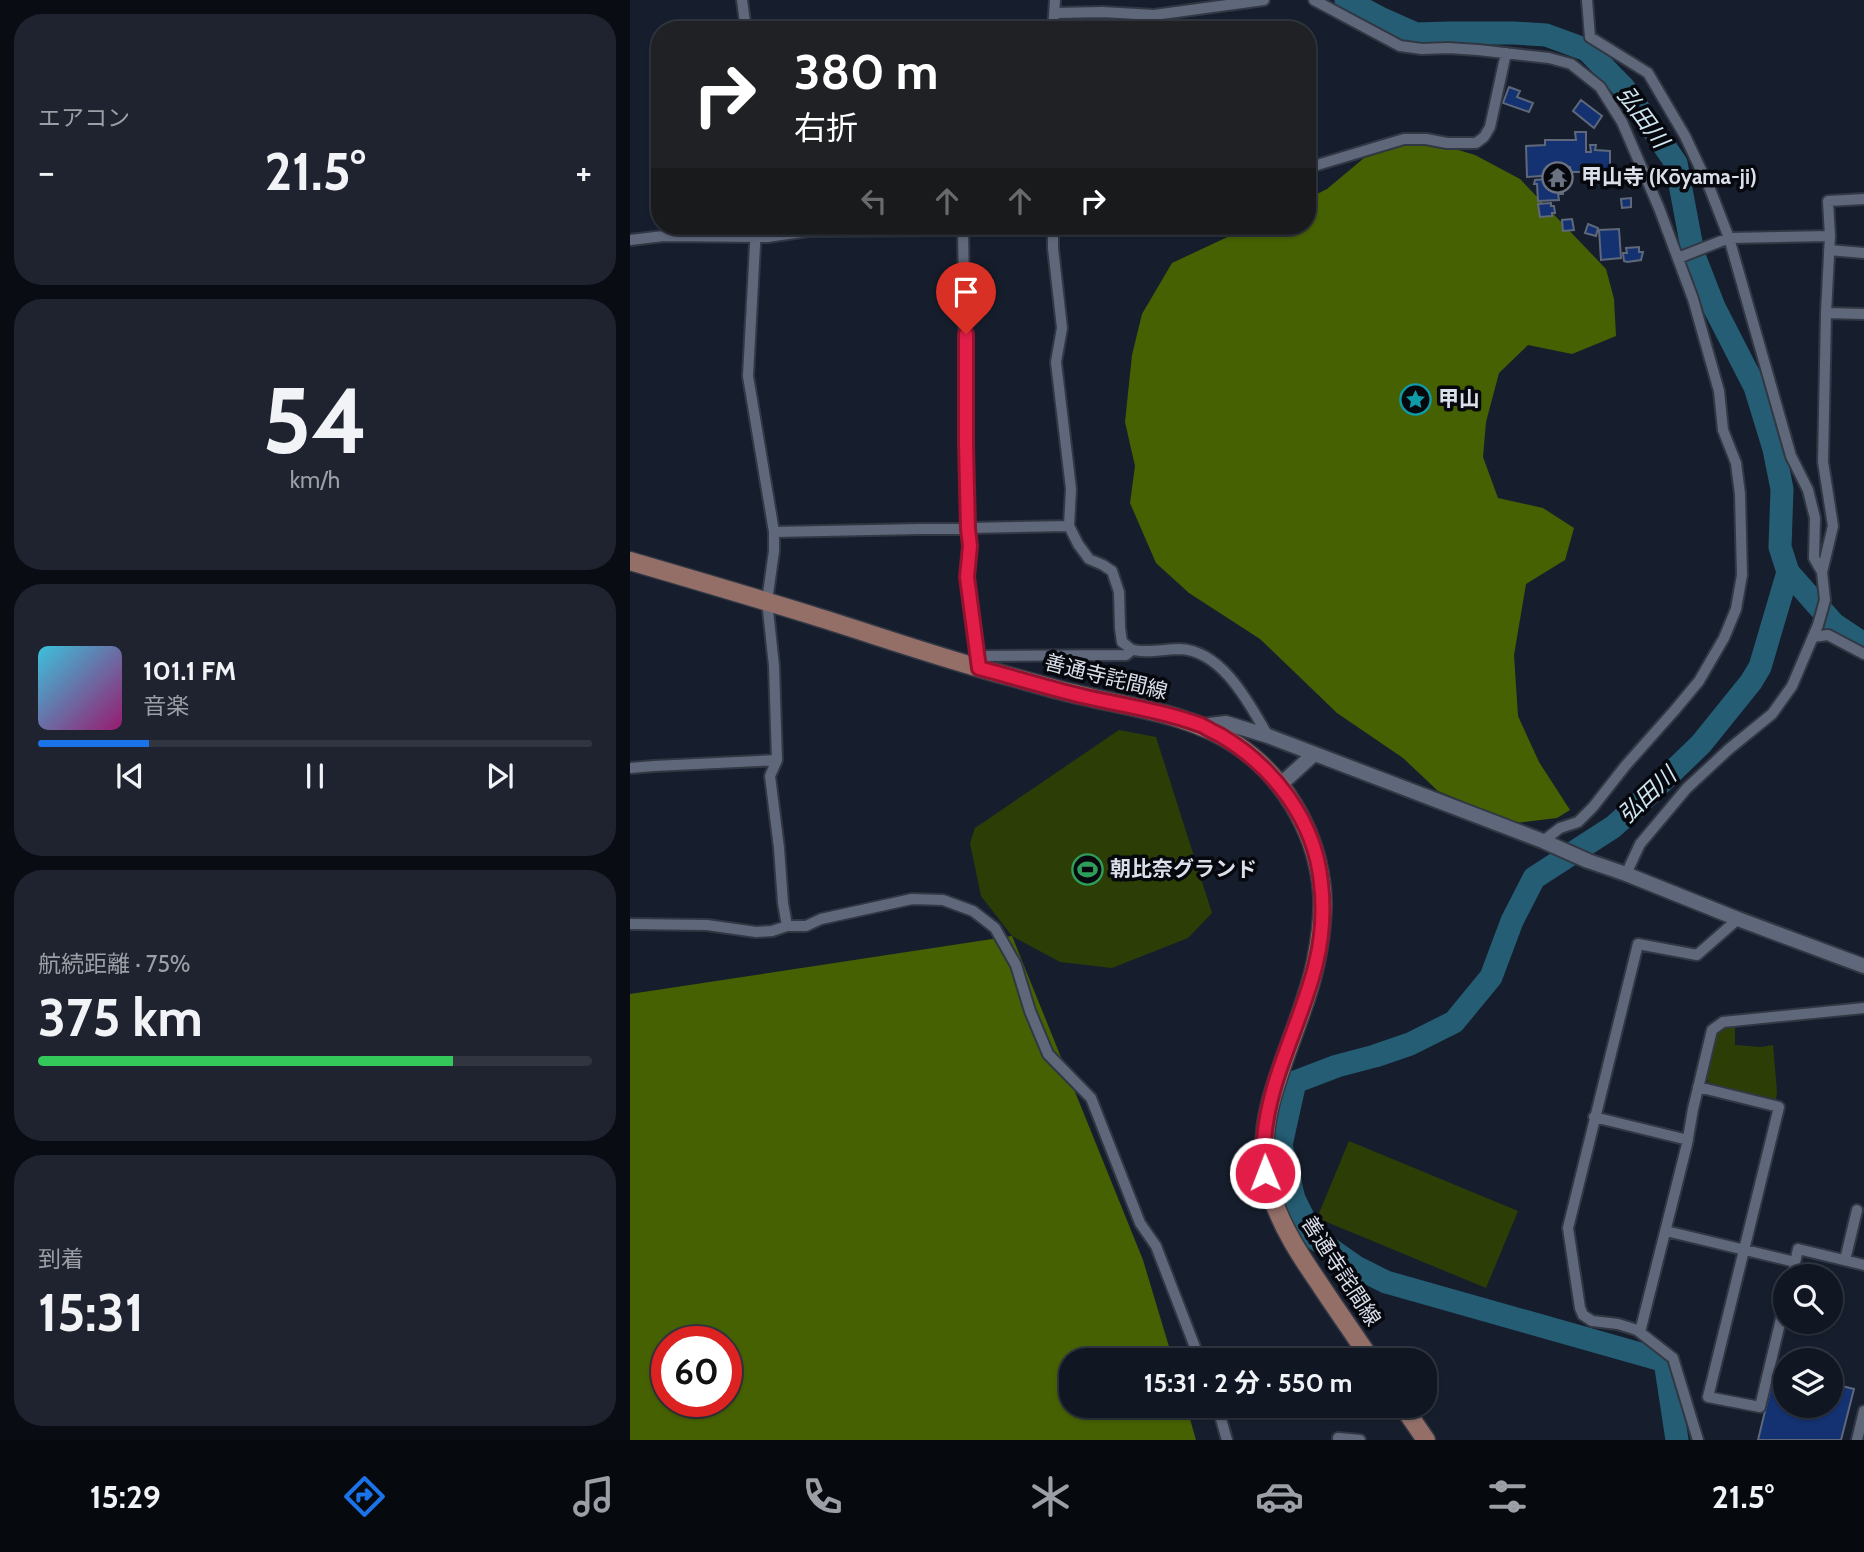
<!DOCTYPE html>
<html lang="ja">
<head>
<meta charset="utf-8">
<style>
  :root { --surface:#101622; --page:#1e232f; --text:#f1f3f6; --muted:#9c9fa5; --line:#303540; --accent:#1a73e8 }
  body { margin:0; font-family:Cabin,"Noto Sans JP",sans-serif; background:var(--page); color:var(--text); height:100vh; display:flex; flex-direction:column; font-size:26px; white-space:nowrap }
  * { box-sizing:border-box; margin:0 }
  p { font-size:23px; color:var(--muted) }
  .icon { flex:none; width:38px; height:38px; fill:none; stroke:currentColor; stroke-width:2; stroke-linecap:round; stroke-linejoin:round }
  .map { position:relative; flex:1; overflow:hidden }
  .sheet { display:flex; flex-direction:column; gap:14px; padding:14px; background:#090c13; width:630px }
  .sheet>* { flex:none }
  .banner { position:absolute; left:21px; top:21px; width:665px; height:214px; border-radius:28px; box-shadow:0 2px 5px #0004,0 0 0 2px var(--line); background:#202124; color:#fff; overflow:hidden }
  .fabs { position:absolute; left:1143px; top:1264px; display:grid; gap:14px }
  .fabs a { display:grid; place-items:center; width:70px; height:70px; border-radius:50%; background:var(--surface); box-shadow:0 2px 5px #0004,0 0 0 2px var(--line); font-size:35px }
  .speed { position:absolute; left:21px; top:1326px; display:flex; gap:14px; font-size:35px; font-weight:700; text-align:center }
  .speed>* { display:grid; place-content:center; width:91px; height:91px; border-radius:50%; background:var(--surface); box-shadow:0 2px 5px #0004,0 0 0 2px var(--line); line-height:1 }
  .speed .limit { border:10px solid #d22; background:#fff; color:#111 }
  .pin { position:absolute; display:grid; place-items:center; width:60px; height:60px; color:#fff; margin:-72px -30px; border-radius:50% 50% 50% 0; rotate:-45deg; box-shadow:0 0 7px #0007 }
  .pin .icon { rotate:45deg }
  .me { position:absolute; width:77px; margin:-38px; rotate:359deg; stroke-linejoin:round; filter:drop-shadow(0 0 5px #0008) }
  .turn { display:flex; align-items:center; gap:24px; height:147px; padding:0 28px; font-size:32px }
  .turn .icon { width:91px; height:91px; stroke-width:2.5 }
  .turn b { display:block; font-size:49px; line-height:60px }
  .lanes { display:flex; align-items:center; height:66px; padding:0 28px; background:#0003; justify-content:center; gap:35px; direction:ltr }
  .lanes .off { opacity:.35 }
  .big { font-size:52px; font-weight:700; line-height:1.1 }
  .sheet .tile { flex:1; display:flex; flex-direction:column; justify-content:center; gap:10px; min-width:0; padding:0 24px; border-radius:28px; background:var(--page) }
  .sheet .dial { align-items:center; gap:0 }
  .dial b { font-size:91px; line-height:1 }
  .song { display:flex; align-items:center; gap:21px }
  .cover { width:84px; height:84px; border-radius:10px; background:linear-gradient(135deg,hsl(190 70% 55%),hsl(320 70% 35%)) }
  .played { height:7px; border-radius:4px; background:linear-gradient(90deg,var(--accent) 20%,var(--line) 20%) }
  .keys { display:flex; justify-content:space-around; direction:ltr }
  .heat { display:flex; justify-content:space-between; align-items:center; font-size:38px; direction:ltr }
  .charge { height:10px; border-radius:5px; background:linear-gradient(90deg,#34c759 75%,var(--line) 0) }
  .trip { position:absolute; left:429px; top:1348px; width:378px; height:70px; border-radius:28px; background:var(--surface); box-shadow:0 2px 5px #0004,0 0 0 2px var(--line); font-weight:700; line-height:70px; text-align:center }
  .tabs { display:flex; height:112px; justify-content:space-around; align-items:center; background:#06090e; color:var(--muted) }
  .tabs .icon { width:49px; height:49px }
  .tabs .active { color:var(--accent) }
  .tabs b { font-size:32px; color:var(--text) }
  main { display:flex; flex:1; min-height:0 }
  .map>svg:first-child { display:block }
</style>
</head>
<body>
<main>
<section class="sheet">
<div class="tile"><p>エアコン</p>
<div class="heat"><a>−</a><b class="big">21.5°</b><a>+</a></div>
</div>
<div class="tile dial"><b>54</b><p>km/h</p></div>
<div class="tile">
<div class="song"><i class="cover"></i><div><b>101.1 FM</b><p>音楽</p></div></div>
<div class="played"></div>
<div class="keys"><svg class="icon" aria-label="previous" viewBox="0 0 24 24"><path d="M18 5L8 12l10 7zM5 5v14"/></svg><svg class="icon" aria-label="pause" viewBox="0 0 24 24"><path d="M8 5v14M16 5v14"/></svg><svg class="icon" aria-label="next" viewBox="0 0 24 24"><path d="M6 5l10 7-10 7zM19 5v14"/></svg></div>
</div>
<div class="tile"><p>航続距離 · 75%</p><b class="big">375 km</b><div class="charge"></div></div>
<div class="tile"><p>到着</p><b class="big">15:31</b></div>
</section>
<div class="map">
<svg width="1234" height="1440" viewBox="0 0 1234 1440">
  <rect width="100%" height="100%" fill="#161e2d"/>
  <path fill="#2c3e05" d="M489 730 526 737 582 913 558 938 482 968 430 962 382 936 351 896 340 843 345 828Z
    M1092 1026H1105V1045L1131 1047 1143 1045 1147 1092 1146 1100 1080 1084 1076 1078 1086 1031Z
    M719 1141 888 1211 856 1288 687 1218Z"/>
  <path fill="#466102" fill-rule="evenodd" d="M772 141 802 142 845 155 890 179 976 269 984 299 986 336 942 354 898 345 869 373 856 422 853 457 868 498 913 508 944 528 935 560 896 584 884 655 888 716 909 762 940 810 927 818 886 823 808 791 773 758 707 713 630 639 559 593 526 563 500 503 505 466 495 422 502 355 512 314 542 263 621 226H677V199L697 189 734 158Z
    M382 936 513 1260 543 1360H441V1405H556L566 1440H0V994ZM37 1342H96V1402H37Z"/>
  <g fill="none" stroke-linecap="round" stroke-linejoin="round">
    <path stroke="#255d74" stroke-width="23" d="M716 0 750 18 786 34 819 33H884L916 35 957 50 994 88 1046 163 1063 253 1084 307 1125 387 1144 449 1152 489 1150 547 1158 572 1130 667 1121 682 1071 744 1011 802 983 827 904 878 882 921 861 977 824 1022 780 1044 745 1056 707 1066 665 1082 651 1145 664 1199 683 1237 726 1267 756 1282 1035 1361 1047 1440
      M1158 572 1204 624 1234 644"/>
  </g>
  <path fill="#143271" stroke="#5e687a" stroke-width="2" d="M879 87 890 91 887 97 903 103 899 112 873 103Z
    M951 100 972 116 964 128 943 111Z
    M945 132H956V152H961L960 145H966L965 150 980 151V171H967V177H952V172H940V167L925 168V175L897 177 896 146 915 145V140H946Z
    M928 178V184H932L933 194H928L929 200 908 201 907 184H904L905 180Z
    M1001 198V207L992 208 991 199Z
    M921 203V206H924L925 213H922V216L910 217 908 204Z
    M942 219 944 230 933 231 932 220Z
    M958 224 968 228 966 236 955 233Z
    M989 229 991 258 971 260 969 230Z
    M1009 247V252H1013L1011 260 997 262 994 261 993 253H997L996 248Z
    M1145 1370 1155 1372V1405H1200V1383L1224 1389 1211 1440H1128Z"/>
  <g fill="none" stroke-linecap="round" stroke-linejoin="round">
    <defs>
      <path id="minor" d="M112 0 116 30
        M684 0 770 46 792 49 818 48 848 50 919 58 941 64 970 87 992 122 1029 208 1063 299 1089 391 1093 430 1106 463 1110 494 1112 575 1106 609 1094 638 1069 681 1044 711 996 765 963 807 948 822 930 828 913 841
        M957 0 960 37 1018 73 1055 136 1080 189 1099 238 1161 456 1178 490 1185 518 1184 558 1192 572
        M425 13 472 12 524 15 634 0
        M423 30 425 0
        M677 168 774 139H796L817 143H846L854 137 860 127 876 53
        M126 226 118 376 144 532V551L137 601 144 666 147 760 140 776 149 848 153 903 157 926
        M406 226 423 229 515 226
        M423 226V248L432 328 426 362 441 489 439 526 448 544 459 559 473 565 482 571 489 592 490 628 492 642C495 644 498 647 501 649 513 654 536 649 549 649 592 650 619 703 638 736
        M333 230 338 529 340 546 337 577 349 668
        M0 240 34 236 137 237 179 231 333 230 377 226
        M1199 250 1234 253
        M1048 258 1099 238 1200 236
        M1196 313 1234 314
        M144 532 439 526
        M1183 637 1198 635 1234 654
        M347 656 496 655 502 650
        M0 768 24 766 147 760
        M996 874 1010 844 1057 788 1099 749 1142 714 1162 686 1188 625 1195 600 1192 572 1203 526 1193 462 1196 313 1200 236 1198 201 1234 199
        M0 924 77 925 126 932 142 931 157 926H176L191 919 282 899 313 900 343 911 365 928 386 965 400 1011 418 1054 461 1098 510 1223 526 1246 570 1360
        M1068 1087 1149 1107 1078 1397 1130 1407 1155 1302
        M964 1117 1058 1140
        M1036 1231 1165 1262
        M1215 1260 1227 1210
        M1162 1276 1168 1249 1234 1265
        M1010 1332 1057 1144 1063 1109 1082 1030 1093 1022 1234 1008
        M587 1405 597 1440
        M708 1438 730 1440
        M1068 1440 1043 1358 1007 1330 988 1324 962 1321 953 1315 950 1308 938 1228 1008 944 1067 955 1108 919
        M1227 1440 1234 1411"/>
      <path id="tertiary" d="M572 726 596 723 638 736 913 841 958 861 996 874 1108 919 1234 966
        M650 785 684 754"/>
      <path id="primary" d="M0 561C61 579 123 597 184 616 245 635 305 656 367 673 395 680 422 689 450 695 503 708 560 714 607 745 652 775 684 828 691 882 695 907 691 936 686 961 676 1010 652 1056 640 1105 622 1178 650 1226 689 1283 706 1309 724 1334 741 1360
        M772 1405 796 1440"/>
    </defs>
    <use href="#minor" stroke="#323744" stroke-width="14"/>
    <use href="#tertiary" stroke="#323744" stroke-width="18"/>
    <use href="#primary" stroke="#323744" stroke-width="21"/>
    <use href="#minor" stroke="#5f687a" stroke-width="10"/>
    <use href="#tertiary" stroke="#5f687a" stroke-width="14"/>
    <use href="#primary" stroke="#936f68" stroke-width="18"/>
  </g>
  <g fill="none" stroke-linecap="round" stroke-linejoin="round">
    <defs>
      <path id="route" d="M336 334V444L338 529 340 546 337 577 349 668C383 677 418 688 452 696 491 705 533 711 571 725 577 728 583 732 590 735 643 766 685 820 691 883 694 909 692 938 686 963 672 1022 638 1079 634 1141 634 1152 635 1163 635 1173"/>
    </defs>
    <use href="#route" stroke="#92132f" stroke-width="18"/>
    <use href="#route" stroke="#e11d48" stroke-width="12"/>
  </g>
  <defs>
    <symbol id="temple-ring" viewBox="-11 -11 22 22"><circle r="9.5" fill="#06080e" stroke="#6b7280" stroke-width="1.5"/><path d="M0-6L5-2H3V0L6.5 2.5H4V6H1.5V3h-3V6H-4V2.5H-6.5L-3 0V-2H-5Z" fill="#6b7280"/></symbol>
    <symbol id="sight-ring" viewBox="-11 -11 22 22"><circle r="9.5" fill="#06080e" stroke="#0f9aa8" stroke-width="1.5"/><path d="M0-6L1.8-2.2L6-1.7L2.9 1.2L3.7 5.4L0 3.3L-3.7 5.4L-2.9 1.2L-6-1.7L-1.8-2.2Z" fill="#0f9aa8"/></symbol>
    <symbol id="stadium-ring" viewBox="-11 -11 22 22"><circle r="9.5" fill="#06080e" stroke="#2e9e5b" stroke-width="1.5"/><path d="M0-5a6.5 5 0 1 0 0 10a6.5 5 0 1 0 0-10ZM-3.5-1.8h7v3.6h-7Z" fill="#2e9e5b"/></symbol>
  </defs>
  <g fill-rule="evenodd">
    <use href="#temple-ring" x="910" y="160" width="35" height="35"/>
    <use href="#sight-ring" x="768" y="382" width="35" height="35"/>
    <use href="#stadium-ring" x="440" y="852" width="35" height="35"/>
  </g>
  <g text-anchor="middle" stroke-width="7" stroke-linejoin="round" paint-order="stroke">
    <g font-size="21" font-weight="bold" fill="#dadfea" stroke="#06080e" text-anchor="start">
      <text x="951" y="184">甲山寺 (Kōyama-ji)</text>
      <text x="808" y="406">甲山</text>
      <text x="480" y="876">朝比奈グランド</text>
    </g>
    <g font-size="21" fill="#dadfea" stroke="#06080e">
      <text transform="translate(476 677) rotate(14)" y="7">善通寺詫間線</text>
      <text transform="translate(711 1271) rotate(57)" y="7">善通寺詫間線</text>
    </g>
    <g font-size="23" font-style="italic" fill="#cfe6f1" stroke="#06080e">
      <text transform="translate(1013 117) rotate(54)" y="8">弘田川</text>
      <text transform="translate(1017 795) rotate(-43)" y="8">弘田川</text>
    </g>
  </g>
</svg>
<div class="fabs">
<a><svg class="icon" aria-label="search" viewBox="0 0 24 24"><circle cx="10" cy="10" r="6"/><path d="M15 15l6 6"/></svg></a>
<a><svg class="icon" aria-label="layers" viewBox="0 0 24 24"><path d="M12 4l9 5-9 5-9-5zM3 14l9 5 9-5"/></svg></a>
</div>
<div class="speed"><div class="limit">60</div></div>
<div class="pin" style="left:336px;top:334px;background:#d93025"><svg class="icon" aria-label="arrive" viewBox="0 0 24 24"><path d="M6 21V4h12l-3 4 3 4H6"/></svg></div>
<svg class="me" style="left:635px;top:1173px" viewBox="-20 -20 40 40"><circle r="17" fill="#e11d48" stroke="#fff" stroke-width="3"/><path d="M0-11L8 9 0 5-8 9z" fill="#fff"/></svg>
<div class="trip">15:31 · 2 分 · 550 m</div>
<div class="banner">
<div class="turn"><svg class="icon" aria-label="right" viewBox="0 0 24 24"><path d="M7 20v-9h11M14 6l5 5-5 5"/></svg><div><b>380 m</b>右折</div></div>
<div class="lanes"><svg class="icon off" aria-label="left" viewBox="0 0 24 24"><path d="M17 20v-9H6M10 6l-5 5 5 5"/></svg><svg class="icon off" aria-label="ahead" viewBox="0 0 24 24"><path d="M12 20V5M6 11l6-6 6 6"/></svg><svg class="icon off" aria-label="ahead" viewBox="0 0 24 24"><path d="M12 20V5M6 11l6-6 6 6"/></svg><svg class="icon" aria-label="right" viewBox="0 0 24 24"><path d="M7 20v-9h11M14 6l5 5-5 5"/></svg></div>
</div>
</div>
</main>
<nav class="tabs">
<b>15:29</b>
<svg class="icon active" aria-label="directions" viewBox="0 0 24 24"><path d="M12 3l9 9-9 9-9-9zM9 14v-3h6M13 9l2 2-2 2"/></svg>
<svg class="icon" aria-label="music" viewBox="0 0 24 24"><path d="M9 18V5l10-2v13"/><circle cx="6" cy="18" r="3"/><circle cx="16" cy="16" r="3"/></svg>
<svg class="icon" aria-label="phone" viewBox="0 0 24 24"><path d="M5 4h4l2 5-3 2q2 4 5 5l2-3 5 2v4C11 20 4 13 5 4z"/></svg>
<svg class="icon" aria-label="climate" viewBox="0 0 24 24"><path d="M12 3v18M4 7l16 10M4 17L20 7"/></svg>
<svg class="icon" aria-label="car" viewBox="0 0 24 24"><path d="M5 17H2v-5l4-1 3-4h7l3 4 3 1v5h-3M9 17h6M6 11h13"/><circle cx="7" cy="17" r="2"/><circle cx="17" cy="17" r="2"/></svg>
<svg class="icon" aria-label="filters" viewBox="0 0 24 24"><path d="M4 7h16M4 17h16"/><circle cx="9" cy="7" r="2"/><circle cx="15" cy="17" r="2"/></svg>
<b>21.5°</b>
</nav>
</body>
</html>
